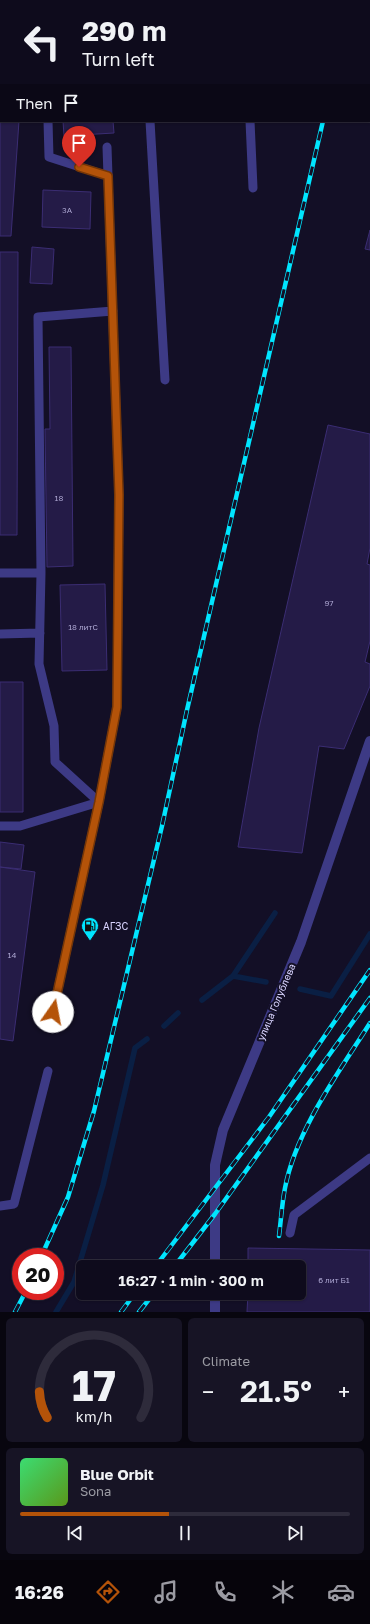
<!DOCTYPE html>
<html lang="en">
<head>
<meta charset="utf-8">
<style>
  :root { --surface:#0e0b1c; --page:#171425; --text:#f1f3f6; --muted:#9b9ba3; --line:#2e2b3b; --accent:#b45309 }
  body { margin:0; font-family:"Golos Text",sans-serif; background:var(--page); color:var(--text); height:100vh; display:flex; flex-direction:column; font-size:15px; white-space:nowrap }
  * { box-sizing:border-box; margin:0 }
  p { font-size:13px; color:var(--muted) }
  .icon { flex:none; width:22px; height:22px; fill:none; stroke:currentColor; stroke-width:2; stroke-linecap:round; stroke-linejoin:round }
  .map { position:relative; height:1312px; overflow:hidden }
  .drawer { display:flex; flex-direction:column; gap:6px; padding:6px; background:#08060f; flex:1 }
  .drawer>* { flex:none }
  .guide { position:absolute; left:0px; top:0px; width:370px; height:122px; box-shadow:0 1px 3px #0004,0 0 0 1px var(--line); background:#0e0b1c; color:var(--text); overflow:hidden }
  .speed { position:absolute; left:12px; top:1248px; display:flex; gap:8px; font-size:20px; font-weight:700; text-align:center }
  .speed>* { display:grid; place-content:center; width:52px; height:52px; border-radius:50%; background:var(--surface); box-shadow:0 1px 3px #0004,0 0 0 1px var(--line); line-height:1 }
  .speed .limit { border:6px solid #d22; background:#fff; color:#111 }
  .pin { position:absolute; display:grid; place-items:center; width:34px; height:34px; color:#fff; margin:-41px -17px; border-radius:50% 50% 50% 0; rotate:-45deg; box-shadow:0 0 4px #0007 }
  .pin .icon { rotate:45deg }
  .me { position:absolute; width:44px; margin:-22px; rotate:12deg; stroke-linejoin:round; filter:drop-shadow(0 0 3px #0008) }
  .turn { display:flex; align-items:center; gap:14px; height:84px; padding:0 16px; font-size:18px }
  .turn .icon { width:52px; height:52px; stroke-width:2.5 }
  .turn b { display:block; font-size:28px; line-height:34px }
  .then { display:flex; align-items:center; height:38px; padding:0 16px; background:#0003; gap:8px; font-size:15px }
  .big { font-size:30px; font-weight:600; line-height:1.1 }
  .drawer .card { flex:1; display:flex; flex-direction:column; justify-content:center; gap:6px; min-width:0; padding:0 14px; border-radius:6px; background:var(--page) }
  .drawer .dial { align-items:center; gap:0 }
  .dial svg { height:104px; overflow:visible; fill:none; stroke:var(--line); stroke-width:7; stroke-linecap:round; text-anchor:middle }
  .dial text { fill:var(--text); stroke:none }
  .song { display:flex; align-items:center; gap:12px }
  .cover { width:48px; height:48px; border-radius:6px; background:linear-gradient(135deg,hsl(140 70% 55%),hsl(90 70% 35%)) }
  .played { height:4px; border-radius:2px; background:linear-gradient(90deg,var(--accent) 45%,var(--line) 45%) }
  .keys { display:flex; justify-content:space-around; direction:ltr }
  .heat { display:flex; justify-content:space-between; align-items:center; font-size:22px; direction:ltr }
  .drawer .tiles { flex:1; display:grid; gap:6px; grid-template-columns:1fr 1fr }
  .card:last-child { grid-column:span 2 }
  .trip { position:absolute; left:76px; top:1260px; width:230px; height:40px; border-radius:6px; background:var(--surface); box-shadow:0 1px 3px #0004,0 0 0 1px var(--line); font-weight:600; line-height:40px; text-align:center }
  .tab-bar { display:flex; height:64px; justify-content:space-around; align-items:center; background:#06040b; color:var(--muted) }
  .tab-bar .icon { width:28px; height:28px }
  .tab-bar .selected { color:var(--accent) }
  .tab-bar b { font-size:18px; color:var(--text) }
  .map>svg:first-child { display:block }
</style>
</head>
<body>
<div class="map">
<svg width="370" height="1312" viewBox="0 0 370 1312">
  <rect width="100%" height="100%" fill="#130f26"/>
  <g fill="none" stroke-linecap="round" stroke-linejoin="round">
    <path stroke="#0a1f44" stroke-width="5.5" d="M233 976 266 982
      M300 989 331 996 370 934
      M202 1000 233 976 275 913
      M164 1026 178 1013
      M56 1312 74 1282 103 1185 135 1048 147 1039"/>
  </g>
  <path fill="#241b47" stroke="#3b2d73" d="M0 47 1 121H19L11 236H0Z
    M63 121H113L114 133 64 136Z
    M43 190 91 192 90 229 42 227Z
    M370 230V250L365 249Z
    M32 247 54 249 52 284 30 283Z
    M0 252H18L17 535H0Z
    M49 347H71L73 566 47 567 45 429H50Z
    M328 425 370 434V548L367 564 370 565V641L365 662 370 664V686L344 749 319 746 302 853 238 847 259 728Z
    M105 584 107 670 62 671 60 585Z
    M0 682H23V812H0Z
    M0 842 24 845 21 869 0 867Z
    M0 867 35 872 13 1041 0 1039Z
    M248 1248 370 1250V1312H247L248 1293H299V1267H248Z"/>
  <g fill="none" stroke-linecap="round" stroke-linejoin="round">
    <path stroke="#3d3a85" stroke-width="9" d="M143 0V1
      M246 0V1
      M48 121 49 157 108 176
      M150 121 165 380
      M250 121 253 188
      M0 573H41
      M0 634 40 633
      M0 826H20L99 802 117 707 119 495 107 147
      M53 1012 99 802 55 762 54 726 39 664 41 573 38 317 113 311
      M0 1206 14 1204 48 1071
      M290 1233 294 1215 370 1158"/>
    <path stroke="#3d3a85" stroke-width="10" d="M215 1267V1165L223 1130 301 942 370 741
      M215 1312V1293"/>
    <defs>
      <path id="rail" d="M350 1V0
        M279 1236C281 1220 282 1203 285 1188 296 1130 339 1072 370 1023
        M41 1257 68 1197 94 1111 162 826 187 710 323 121
        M155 1267 269 1117 370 970
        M174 1267 215 1214 370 998
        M15 1312 26 1291
        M121 1312 135 1293
        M139 1312 154 1293"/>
    </defs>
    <use href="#rail" stroke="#00e5ff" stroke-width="4.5"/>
    <use href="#rail" stroke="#130f26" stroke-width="3" stroke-dasharray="9" stroke-linecap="butt"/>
  </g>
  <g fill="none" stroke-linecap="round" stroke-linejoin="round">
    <defs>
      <path id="route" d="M53 1012 99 802 117 707 119 495 108 176 79 167"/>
    </defs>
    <use href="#route" stroke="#753606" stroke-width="10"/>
    <use href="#route" stroke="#b45309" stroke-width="7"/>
  </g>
  <defs>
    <symbol id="fuel-pin" viewBox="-11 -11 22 30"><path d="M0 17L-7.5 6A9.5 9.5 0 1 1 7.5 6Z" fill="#00e5ff" stroke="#130f26"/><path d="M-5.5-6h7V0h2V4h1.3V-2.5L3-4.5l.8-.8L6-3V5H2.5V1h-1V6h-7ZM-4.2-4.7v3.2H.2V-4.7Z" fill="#111"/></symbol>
  </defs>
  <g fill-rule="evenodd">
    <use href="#fuel-pin" x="80" y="916" width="20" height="27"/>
  </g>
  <g text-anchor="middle" stroke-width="4" stroke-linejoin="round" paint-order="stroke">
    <g font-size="8" fill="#aca6d1">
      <text x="67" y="213">3А</text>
      <text x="59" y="501">18</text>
      <text x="329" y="606">97</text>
      <text x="83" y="630">18 литС</text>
      <text x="12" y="958">14</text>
      <text x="334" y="1283">6 лит Б1</text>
    </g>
    <g font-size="10" fill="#d9d4ff" stroke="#130f26" text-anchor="start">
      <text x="103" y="930">АГЗС</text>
    </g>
    <g font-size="10" fill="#d9d4ff" stroke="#130f26">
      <text transform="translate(276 1002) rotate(-67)" y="4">улица Голублева</text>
    </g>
  </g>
</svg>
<div class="speed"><div class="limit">20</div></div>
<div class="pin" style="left:79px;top:167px;background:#d93025"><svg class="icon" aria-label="arrive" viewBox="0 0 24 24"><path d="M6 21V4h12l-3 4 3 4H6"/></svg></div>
<svg class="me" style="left:53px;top:1012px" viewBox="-20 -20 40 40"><circle r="19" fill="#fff"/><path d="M0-13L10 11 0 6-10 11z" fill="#b45309"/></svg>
<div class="trip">16:27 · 1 min · 300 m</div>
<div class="guide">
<div class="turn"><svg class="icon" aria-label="left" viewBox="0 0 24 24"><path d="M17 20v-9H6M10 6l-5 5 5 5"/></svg><div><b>290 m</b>Turn left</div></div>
<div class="then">Then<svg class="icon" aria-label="arrive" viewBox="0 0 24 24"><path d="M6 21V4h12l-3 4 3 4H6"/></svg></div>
</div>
</div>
<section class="drawer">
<div class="tiles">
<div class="card dial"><svg viewBox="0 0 100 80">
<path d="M14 69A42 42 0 1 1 86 69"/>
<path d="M14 69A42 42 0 0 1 8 49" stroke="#b45309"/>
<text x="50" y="56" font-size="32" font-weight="700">17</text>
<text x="50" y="72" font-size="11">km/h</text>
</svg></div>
<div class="card"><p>Climate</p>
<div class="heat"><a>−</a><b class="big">21.5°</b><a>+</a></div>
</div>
<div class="card">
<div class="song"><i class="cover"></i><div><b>Blue Orbit</b><p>Sona</p></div></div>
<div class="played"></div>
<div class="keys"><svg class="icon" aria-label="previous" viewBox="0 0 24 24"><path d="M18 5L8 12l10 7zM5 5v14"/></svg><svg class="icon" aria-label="pause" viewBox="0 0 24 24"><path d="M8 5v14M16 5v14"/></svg><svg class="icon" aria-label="next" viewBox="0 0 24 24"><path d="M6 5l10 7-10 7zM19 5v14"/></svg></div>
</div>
</div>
</section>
<nav class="tab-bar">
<b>16:26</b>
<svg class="icon selected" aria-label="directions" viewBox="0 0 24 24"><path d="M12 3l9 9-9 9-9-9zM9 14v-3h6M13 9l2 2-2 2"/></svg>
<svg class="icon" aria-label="music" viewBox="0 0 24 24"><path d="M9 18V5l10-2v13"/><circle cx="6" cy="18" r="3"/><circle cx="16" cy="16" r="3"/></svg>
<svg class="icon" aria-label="phone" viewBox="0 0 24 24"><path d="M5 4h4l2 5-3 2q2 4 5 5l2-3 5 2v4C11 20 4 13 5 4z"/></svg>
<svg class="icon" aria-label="climate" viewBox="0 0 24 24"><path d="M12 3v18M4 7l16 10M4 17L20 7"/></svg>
<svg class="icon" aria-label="car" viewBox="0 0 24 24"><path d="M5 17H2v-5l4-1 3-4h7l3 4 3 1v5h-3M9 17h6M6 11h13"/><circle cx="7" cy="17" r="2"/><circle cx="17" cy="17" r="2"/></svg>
</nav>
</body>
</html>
